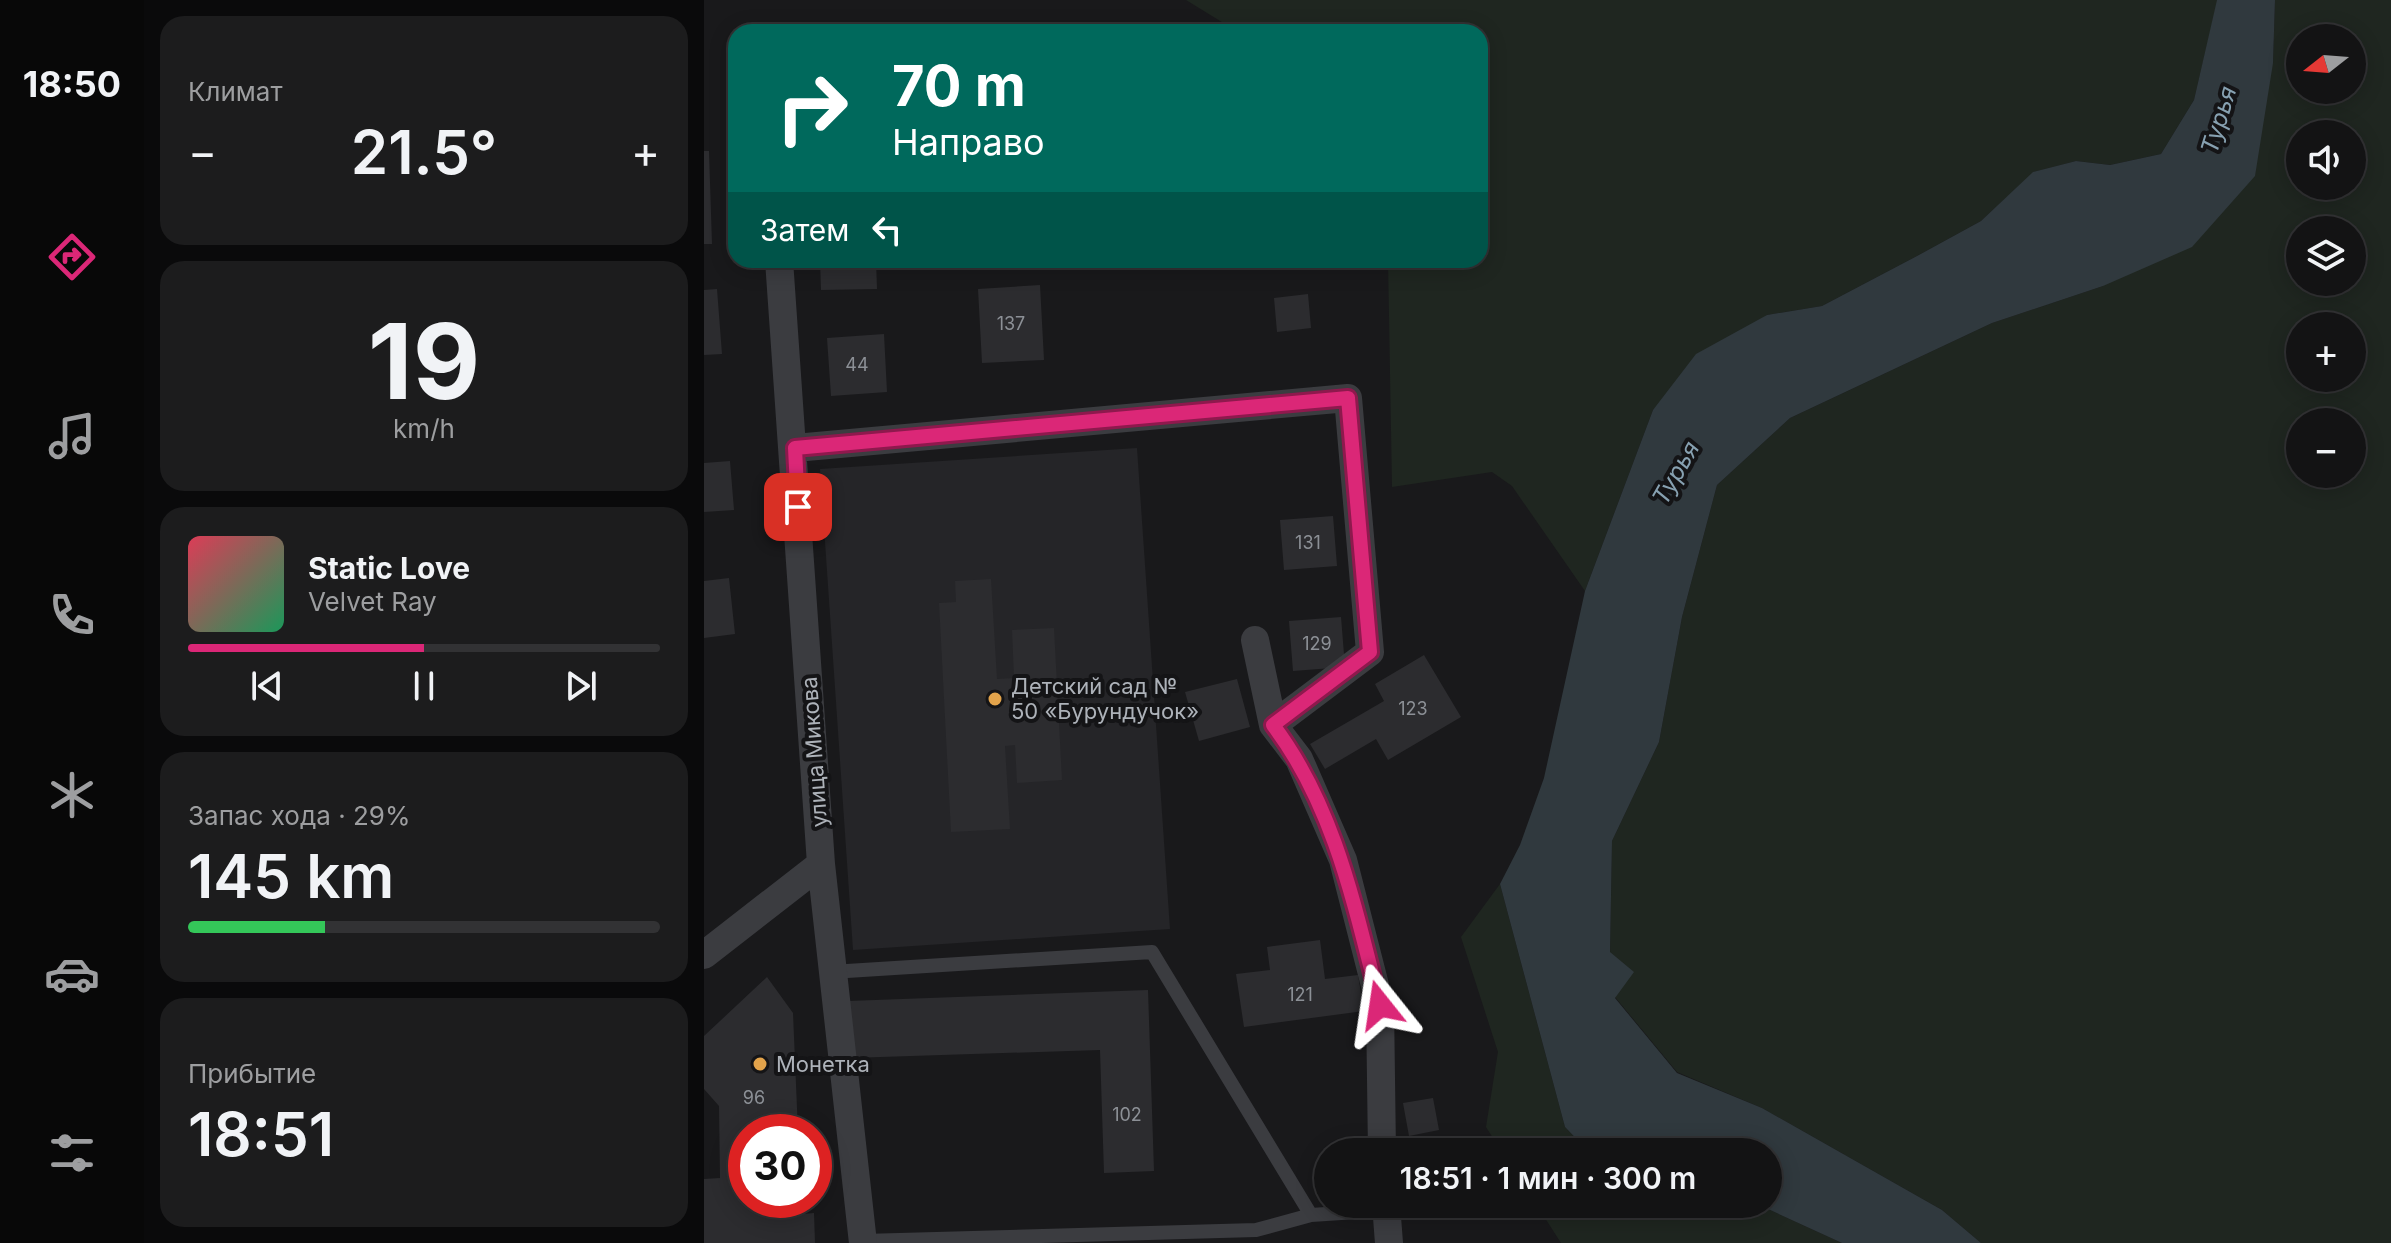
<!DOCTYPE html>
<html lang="ru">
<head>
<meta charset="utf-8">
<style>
  :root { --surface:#131314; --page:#1c1c1d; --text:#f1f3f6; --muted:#9d9ea0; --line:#323234; --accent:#db2777 }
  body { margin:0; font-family:Inter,sans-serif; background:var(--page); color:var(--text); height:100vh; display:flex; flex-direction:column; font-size:30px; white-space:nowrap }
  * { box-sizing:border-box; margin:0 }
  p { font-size:26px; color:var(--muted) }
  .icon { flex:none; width:44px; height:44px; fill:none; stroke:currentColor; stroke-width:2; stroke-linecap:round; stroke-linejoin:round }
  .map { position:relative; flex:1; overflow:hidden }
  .drawer { display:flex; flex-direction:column; gap:16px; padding:16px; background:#0a0a0b; width:560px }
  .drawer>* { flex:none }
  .top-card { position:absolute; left:24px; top:24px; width:760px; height:244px; border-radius:24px; box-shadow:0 4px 20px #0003,0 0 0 2px var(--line); background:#00695c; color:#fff; overflow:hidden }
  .needle { width:52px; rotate:253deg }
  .buttons { position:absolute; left:1582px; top:24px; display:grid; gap:16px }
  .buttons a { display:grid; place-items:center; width:80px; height:80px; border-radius:50%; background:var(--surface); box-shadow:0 4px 20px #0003,0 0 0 2px var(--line); font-size:40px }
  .speed { position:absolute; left:24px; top:1114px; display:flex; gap:16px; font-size:40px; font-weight:700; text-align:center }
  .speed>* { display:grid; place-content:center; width:104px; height:104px; border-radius:50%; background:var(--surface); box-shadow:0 4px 20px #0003,0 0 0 2px var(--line); line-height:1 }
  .speed .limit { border:12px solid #d22; background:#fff; color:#111 }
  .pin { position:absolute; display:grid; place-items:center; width:68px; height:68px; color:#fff; margin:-34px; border-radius:16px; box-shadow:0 4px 12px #0006 }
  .me { position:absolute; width:88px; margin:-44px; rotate:345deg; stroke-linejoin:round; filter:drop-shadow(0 0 6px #0008) }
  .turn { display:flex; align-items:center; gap:28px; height:168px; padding:0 32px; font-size:36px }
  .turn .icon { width:104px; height:104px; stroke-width:2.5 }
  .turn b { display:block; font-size:56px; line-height:68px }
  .then { display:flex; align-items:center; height:76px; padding:0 32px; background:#0003; gap:16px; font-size:30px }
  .big { font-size:60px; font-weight:600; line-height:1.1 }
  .drawer .tile { flex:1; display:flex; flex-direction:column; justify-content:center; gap:12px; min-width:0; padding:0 28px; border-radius:24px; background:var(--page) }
  .drawer .dial { align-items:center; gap:0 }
  .dial b { font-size:104px; line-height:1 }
  .song { display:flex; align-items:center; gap:24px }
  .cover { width:96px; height:96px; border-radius:12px; background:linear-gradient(135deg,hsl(350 70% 55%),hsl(150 70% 35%)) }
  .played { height:8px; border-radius:4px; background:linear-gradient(90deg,var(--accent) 50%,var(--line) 50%) }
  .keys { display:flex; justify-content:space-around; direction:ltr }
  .heat { display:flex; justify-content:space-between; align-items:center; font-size:44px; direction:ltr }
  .charge { height:12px; border-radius:6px; background:linear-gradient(90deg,#34c759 29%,var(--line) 0) }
  .trip { position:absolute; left:610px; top:1138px; width:468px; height:80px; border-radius:40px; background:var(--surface); box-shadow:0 4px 20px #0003,0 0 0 2px var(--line); font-weight:600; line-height:80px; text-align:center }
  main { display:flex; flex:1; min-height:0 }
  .menu { display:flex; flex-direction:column; width:144px; justify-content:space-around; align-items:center; background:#080808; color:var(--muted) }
  .menu .icon { width:56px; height:56px }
  .menu .active { color:var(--accent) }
  .menu b { font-size:36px; color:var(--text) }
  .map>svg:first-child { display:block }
</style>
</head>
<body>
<main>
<nav class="menu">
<b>18:50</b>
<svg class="icon active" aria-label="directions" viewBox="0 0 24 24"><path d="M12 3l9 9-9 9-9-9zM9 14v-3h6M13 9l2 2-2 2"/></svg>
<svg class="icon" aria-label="music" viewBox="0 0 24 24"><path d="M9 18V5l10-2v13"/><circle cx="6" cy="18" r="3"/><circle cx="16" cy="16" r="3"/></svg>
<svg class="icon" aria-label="phone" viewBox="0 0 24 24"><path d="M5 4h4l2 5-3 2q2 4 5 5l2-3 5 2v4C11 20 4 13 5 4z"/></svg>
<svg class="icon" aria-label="climate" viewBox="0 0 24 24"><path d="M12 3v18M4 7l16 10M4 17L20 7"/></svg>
<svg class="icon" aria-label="car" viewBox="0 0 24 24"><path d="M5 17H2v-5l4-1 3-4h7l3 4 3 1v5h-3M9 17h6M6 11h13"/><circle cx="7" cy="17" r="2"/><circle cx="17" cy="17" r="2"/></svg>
<svg class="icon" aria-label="filters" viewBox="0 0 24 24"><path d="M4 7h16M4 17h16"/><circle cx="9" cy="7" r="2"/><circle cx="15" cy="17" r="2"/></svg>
</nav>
<section class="drawer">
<div class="tile"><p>Климат</p>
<div class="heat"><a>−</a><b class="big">21.5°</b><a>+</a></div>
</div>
<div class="tile dial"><b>19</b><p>km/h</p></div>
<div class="tile">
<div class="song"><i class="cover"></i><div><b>Static Love</b><p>Velvet Ray</p></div></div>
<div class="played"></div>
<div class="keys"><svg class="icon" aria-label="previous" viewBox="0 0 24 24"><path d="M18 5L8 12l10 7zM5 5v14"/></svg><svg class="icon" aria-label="pause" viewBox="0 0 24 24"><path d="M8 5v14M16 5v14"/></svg><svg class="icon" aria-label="next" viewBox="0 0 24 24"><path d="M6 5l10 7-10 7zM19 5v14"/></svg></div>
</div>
<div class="tile"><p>Запас хода · 29%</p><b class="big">145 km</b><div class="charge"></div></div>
<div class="tile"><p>Прибытие</p><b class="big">18:51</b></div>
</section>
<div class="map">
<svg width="1687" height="1243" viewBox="0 0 1687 1243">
  <rect width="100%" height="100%" fill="#19191b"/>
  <path fill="#252528" d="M433 448 466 929 149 950 116 469Z"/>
  <path fill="#1f2620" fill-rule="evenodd" d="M482 0H1513V3L1490 100 1457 154 1406 165 1372 161 1330 172 1277 221 1213 256 1118 306 1063 315 949 410 881 591 808 486 788 472 688 487 684 260H776V32H534Z
    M1571 0H1687V1243H1277L1238 1210 1058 1108 973 1072 911 997 906 952 908 841 955 742 978 617 1013 485 1086 418 1288 323 1399 286 1569 63ZM1596 38H1648V90H1596ZM1596 134H1648V186H1596ZM1596 230H1648V282H1596ZM1596 326H1648V378H1596ZM1596 422H1648V474H1596Z
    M796 884 861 1127 885 1152H798L782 1127 794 1052 757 937Z
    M832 1204H1053L1138 1243H857Z"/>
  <path fill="#30393e" d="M1513 0H1571L1569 63 1551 176 1488 247 1399 286 1288 323 1086 418 1013 485 978 617 955 742 908 841 906 952 930 972 911 998 973 1073 1058 1108 1238 1210 1277 1243H1138L1053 1204H1064V1152H885L861 1127 796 884 816 845 840 778 881 591 949 410 992 354 1063 315 1118 306 1213 256 1277 221 1329 172 1372 161 1406 165 1457 154 1490 100Z"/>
  <path fill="#2c2c2f" d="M0 151H5L8 244H0Z
    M116 260H172L173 289 117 290Z
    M336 285 340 360 278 363 274 289Z
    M13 289 18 354 0 355V290Z
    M604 294 607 328 573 332 570 298Z
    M180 334 183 392 127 396 123 338Z
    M26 461 30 510 0 512V463Z
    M629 516 633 566 580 570 576 520Z
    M25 578 31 634 0 638V581Z
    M287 579 293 679 310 678 308 630 350 628 358 780 313 783 311 745 301 746 306 829 247 832 235 603 252 602 251 581Z
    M637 617 641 667 589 671 585 621Z
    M720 655 757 717 684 760 672 739 621 769 606 744 680 701 671 684Z
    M533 679 546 727 495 741 481 692Z
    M616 940 621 979 654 975 660 1011 540 1027 532 974 566 970 563 947Z
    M63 977 89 1013 94 1132H42V1200H97L98 1214 110 1213 111 1243H0V1179L16 1178 15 1106 0 1089V1036Z
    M444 990 450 1171 400 1173 396 1050 146 1058 144 1001Z
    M729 1098 735 1130 705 1136 699 1103Z"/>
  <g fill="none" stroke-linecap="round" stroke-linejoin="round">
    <path stroke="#3b3c40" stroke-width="14" d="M127 972 448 952 607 1215 683 1210
      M159 1241 552 1230 607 1215"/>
    <path stroke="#3b3c40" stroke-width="28" d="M75 260 117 864 159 1243
      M91 448 644 398 666 652 569 725
      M551 640 569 725 595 759 639 860 676 1005 678 1152
      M0 955 117 864
      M682 1204 685 1243"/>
  </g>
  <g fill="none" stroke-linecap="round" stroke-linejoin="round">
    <defs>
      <path id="route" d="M94 507 91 448 644 398 666 652 569 725C631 807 651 908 676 1005"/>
    </defs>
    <use href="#route" stroke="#8e194d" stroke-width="20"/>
    <use href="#route" stroke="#db2777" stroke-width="14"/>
  </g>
  <g fill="#e2a34b" stroke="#141416" stroke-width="3">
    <circle cx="291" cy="699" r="8"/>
    <circle cx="56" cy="1064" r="8"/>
  </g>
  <g text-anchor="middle" stroke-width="8" stroke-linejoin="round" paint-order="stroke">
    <g font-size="18" fill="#8c9096">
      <text x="307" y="330">137</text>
      <text x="153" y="371">44</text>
      <text x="604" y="549">131</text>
      <text x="613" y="650">129</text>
      <text x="709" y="715">123</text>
      <text x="596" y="1001">121</text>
      <text x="50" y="1104">96</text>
      <text x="423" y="1121">102</text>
    </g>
    <g font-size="22" fill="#adb2b9" stroke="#141416" text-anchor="start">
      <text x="307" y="694">Детский сад №<tspan x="307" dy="25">50 «Бурундучок»</tspan></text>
      <text x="72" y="1072">Монетка</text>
    </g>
    <g font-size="22" fill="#adb2b9" stroke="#141416">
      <text transform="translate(110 752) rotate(-94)" y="8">улица Микова</text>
    </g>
    <g font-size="24" font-style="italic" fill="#87a1b1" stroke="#141416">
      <text transform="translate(1515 120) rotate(-73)" y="8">Турья</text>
      <text transform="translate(972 473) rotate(-60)" y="8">Турья</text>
    </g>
  </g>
</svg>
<div class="buttons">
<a><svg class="needle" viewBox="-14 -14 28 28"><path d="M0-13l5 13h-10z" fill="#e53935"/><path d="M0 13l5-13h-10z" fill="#9d9ea0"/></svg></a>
<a><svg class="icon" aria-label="sound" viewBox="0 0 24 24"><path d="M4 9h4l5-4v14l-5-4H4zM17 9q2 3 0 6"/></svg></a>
<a><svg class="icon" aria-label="layers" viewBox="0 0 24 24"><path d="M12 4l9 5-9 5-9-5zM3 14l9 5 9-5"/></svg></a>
<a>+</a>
<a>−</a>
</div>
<div class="speed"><div class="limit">30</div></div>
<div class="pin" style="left:94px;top:507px;background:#d93025"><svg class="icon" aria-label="arrive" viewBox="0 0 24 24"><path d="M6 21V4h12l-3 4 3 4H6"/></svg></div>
<svg class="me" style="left:676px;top:1005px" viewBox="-20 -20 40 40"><path d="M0-17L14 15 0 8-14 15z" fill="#db2777" stroke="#fff" stroke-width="4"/></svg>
<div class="trip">18:51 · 1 мин · 300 m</div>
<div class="top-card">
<div class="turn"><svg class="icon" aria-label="right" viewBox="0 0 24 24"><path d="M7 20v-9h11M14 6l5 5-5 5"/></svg><div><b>70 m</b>Направо</div></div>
<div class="then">Затем<svg class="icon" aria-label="left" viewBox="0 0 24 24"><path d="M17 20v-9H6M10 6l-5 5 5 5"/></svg></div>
</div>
</div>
</main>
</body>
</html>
